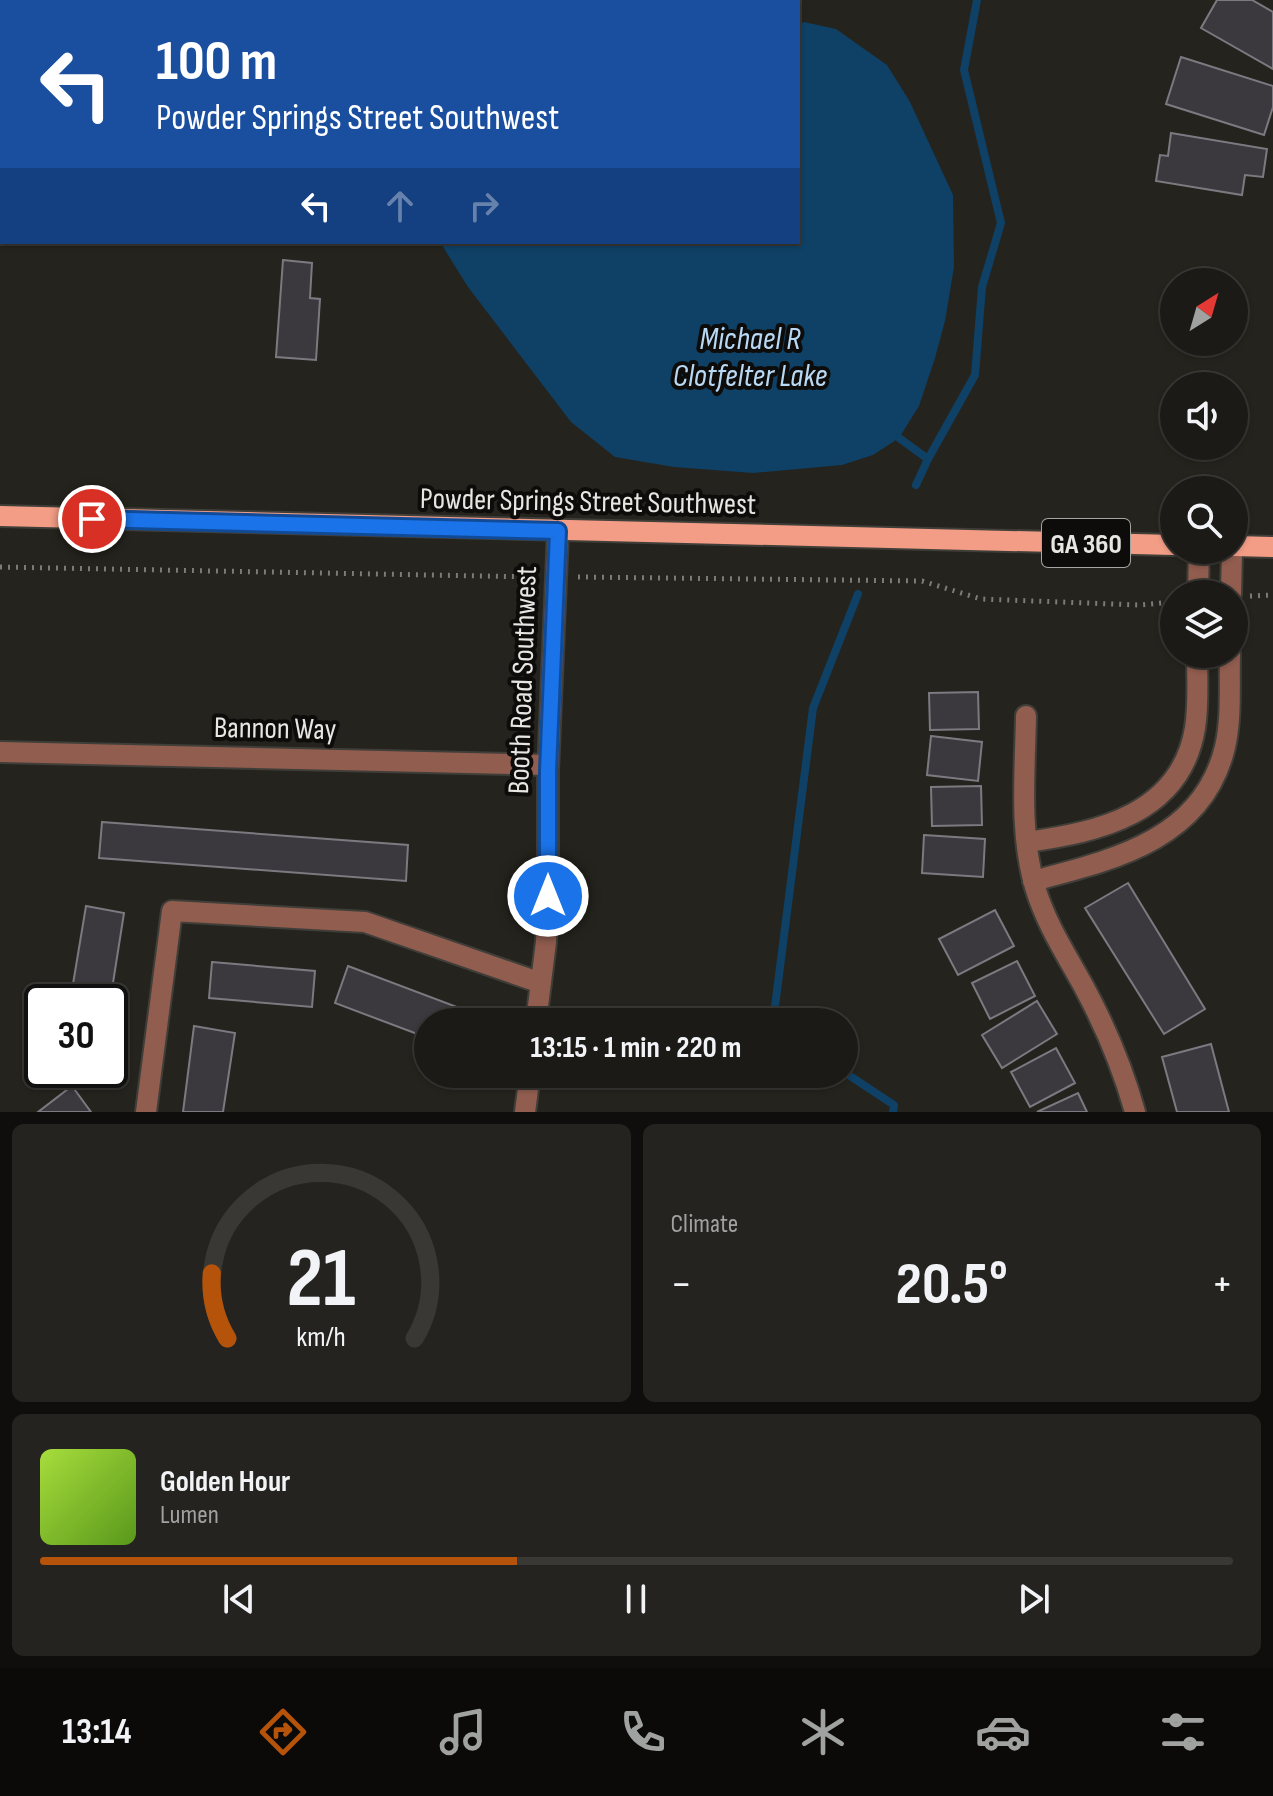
<!DOCTYPE html>
<html lang="en">
<head>
<meta charset="utf-8">
<style>
  :root { --surface:#1c1a16; --page:#25231f; --text:#f1f3f6; --muted:#a0a1a1; --line:#3a3835; --accent:#b45309 }
  body { margin:0; font-family:"Sofia Sans Condensed",sans-serif; background:var(--page); color:var(--text); height:100vh; display:flex; flex-direction:column; font-size:30px; white-space:nowrap }
  * { box-sizing:border-box; margin:0 }
  p { font-size:26px; color:var(--muted) }
  .icon { flex:none; width:44px; height:44px; fill:none; stroke:currentColor; stroke-width:2; stroke-linecap:round; stroke-linejoin:round }
  .map { position:relative; height:1112px; overflow:hidden }
  .sheet { display:flex; flex-direction:column; gap:12px; padding:12px; background:#0f0e0c; flex:1 }
  .sheet>* { flex:none }
  .top-card { position:absolute; left:0px; top:0px; width:800px; height:244px; box-shadow:0 2px 6px #0004,0 0 0 2px var(--line); background:#1a4fa0; color:#fff; overflow:hidden }
  .needle { width:52px; rotate:37deg }
  .tools { position:absolute; left:1160px; top:268px; display:grid; gap:16px }
  .tools a { display:grid; place-items:center; width:88px; height:88px; border-radius:50%; background:var(--surface); box-shadow:0 2px 6px #0004,0 0 0 2px var(--line); font-size:40px }
  .speed { position:absolute; left:24px; top:984px; display:flex; gap:16px; font-size:40px; font-weight:700; text-align:center }
  .speed>* { display:grid; place-content:center; width:104px; height:104px; border-radius:50%; background:var(--surface); box-shadow:0 2px 6px #0004,0 0 0 2px var(--line); line-height:1 }
  .speed .limit { border:4px solid #111; border-radius:12px; background:#fff; color:#111 }
  .pin { position:absolute; display:grid; place-items:center; width:68px; height:68px; color:#fff; margin:-34px; border:4px solid #fff; border-radius:50%; box-shadow:0 2px 8px #0007 }
  .me { position:absolute; width:88px; margin:-44px; rotate:0deg; stroke-linejoin:round; filter:drop-shadow(0 0 6px #0008) }
  .turn { display:flex; align-items:center; gap:28px; height:168px; padding:0 24px; font-size:36px }
  .turn .icon { width:104px; height:104px; stroke-width:2.5 }
  .turn b { display:block; font-size:56px; line-height:68px }
  .lanes { display:flex; align-items:center; height:76px; padding:0 24px; background:#0003; justify-content:center; gap:40px; direction:ltr }
  .lanes .off { opacity:.35 }
  .big { font-size:60px; font-weight:700; line-height:1.1 }
  .sheet .card { flex:1; display:flex; flex-direction:column; justify-content:center; gap:12px; min-width:0; padding:0 28px; border-radius:12px; background:var(--page) }
  .sheet .dial { align-items:center; gap:0 }
  .dial svg { height:208px; overflow:visible; fill:none; stroke:var(--line); stroke-width:7; stroke-linecap:round; text-anchor:middle }
  .dial text { fill:var(--text); stroke:none }
  .song { display:flex; align-items:center; gap:24px }
  .cover { width:96px; height:96px; border-radius:12px; background:linear-gradient(135deg,hsl(80 70% 55%),hsl(90 70% 35%)) }
  .played { height:8px; border-radius:4px; background:linear-gradient(90deg,var(--accent) 40%,var(--line) 40%) }
  .keys { display:flex; justify-content:space-around; direction:ltr }
  .heat { display:flex; justify-content:space-between; align-items:center; font-size:44px; direction:ltr }
  .sheet .tiles { flex:1; display:grid; gap:12px; grid-template-columns:1fr 1fr }
  .card:last-child { grid-column:span 2 }
  .trip { position:absolute; left:414px; top:1008px; width:444px; height:80px; border-radius:40px; background:var(--surface); box-shadow:0 2px 6px #0004,0 0 0 2px var(--line); font-weight:700; line-height:80px; text-align:center }
  .tabs { display:flex; height:128px; justify-content:space-around; align-items:center; background:#0b0a09; color:var(--muted) }
  .tabs .icon { width:56px; height:56px }
  .tabs .selected { color:var(--accent) }
  .tabs b { font-size:36px; color:var(--text) }
  .map>svg:first-child { display:block }
</style>
</head>
<body>
<div class="map">
<svg width="1273" height="1112" viewBox="0 0 1273 1112">
  <rect width="100%" height="100%" fill="#25231d"/>
  <path fill="#0e4165" d="M804 22 836 29 887 65 910 102 953 195 954 267 945 321 935 358 919 406 899 438 873 455 842 465 753 473 674 467 615 457 571 422 468 287 440 242H798V25Z"/>
  <g fill="none" stroke-linecap="round" stroke-linejoin="round">
    <path stroke="#0e4165" stroke-width="8" d="M899 438 928 459 916 485
      M928 459 975 375 982 287 1001 223 964 70 977 0
      M773 1022 813 708 858 594
      M844 1072 894 1105 893 1112"/>
  </g>
  <path fill="#3b383e" stroke="#7d7980" stroke-width="2" d="M1217 0H1252L1273 12V69L1201 28Z
    M1181 57 1273 86V107L1264 135 1166 104Z
    M1171 133 1267 149 1263 177 1245 175 1242 195 1156 181 1160 155 1168 156Z
    M283 260 312 263 310 298 320 299 316 360 276 357Z
    M978 692 979 729 930 730 929 693Z
    M931 736 982 742 978 781 927 775Z
    M981 786 982 825 932 826 931 787Z
    M102 822 408 845 406 881 99 858Z
    M924 835 985 839 983 877 922 873Z
    M1128 883 1205 1009 1164 1034 1085 908Z
    M86 906 124 913 110 1002H70Z
    M995 910 1014 946 958 975 939 939Z
    M1017 961 1035 996 990 1019 972 983Z
    M212 962 315 971 312 1007 209 998Z
    M348 966 465 1010 461 1022H428V1038L335 1003Z
    M1037 1001 1057 1034 1002 1068 982 1035Z
    M194 1026 235 1033 223 1112H183Z
    M1211 1044 1229 1112H1177L1162 1057Z
    M1056 1048 1075 1083 1030 1107 1011 1072Z
    M72 1086 91 1112H38Z
    M1078 1093 1087 1112H1037Z"/>
  <g fill="none" stroke-linecap="round" stroke-linejoin="round">
    <defs>
      <path id="minor" d="M1198 594 1199 550
        M1231 594 1232 550
        M1026 716C1025 772 1019 833 1035 887 1046 924 1066 954 1084 987 1105 1026 1123 1069 1135 1112
        M0 752 548 765
        M1027 842C1099 832 1181 814 1195 728 1199 704 1197 678 1197 654
        M1033 881C1113 860 1203 840 1225 747 1232 717 1229 684 1230 654
        M536 1022 546 942 548 896V771L558 531
        M146 1112 172 911 365 922 541 983
        M525 1112 530 1074"/>
      <path id="major" d="M0 516 1174 545
        M1234 546 1273 547"/>
    </defs>
    <use href="#minor" stroke="#403e39" stroke-width="24"/>
    <use href="#major" stroke="#403e39" stroke-width="24"/>
    <path stroke="#7c7b76" stroke-width="5" stroke-dasharray="2 6" stroke-linecap="butt" d="M0 567 536 577
      M578 577 922 581 981 599 1139 605 1174 602
      M1250 596 1273 595"/>
    <use href="#minor" stroke="#915d4f" stroke-width="20"/>
    <use href="#major" stroke="#f39d86" stroke-width="20"/>
  </g>
  <g fill="none" stroke-linecap="round" stroke-linejoin="round">
    <defs>
      <path id="route" d="M92 519 558 531 548 771V896"/>
    </defs>
    <use href="#route" stroke="#114b97" stroke-width="20"/>
    <use href="#route" stroke="#1a73e8" stroke-width="14"/>
  </g>
  <g text-anchor="middle" stroke-width="8" stroke-linejoin="round" paint-order="stroke">
    <rect fill="#0d0c0a" stroke="#a6a5a1" stroke-width="2" x="1042" y="519" width="88" height="48" rx="6"/>
    <g font-size="28" font-weight="bold" fill="#e7e6e2">
      <text x="1086" y="553">GA 360</text>
    </g>
    <g font-size="30" fill="#e7e6e2" stroke="#0d0c0a">
      <text transform="translate(588 501) rotate(1)" y="10">Powder Springs Street Southwest</text>
      <text transform="translate(522 680) rotate(-88)" y="10">Booth Road Southwest</text>
      <text transform="translate(275 728) rotate(1)" y="10">Bannon Way</text>
    </g>
    <g font-size="32" font-style="italic" fill="#b8d8f4" stroke="#0d0c0a">
      <text x="750" y="349">Michael R<tspan x="750" dy="37">Clotfelter Lake</tspan></text>
    </g>
  </g>
</svg>
<div class="tools">
<a><svg class="needle" viewBox="-14 -14 28 28"><path d="M0-13l5 13h-10z" fill="#e53935"/><path d="M0 13l5-13h-10z" fill="#a0a1a1"/></svg></a>
<a><svg class="icon" aria-label="sound" viewBox="0 0 24 24"><path d="M4 9h4l5-4v14l-5-4H4zM17 9q2 3 0 6"/></svg></a>
<a><svg class="icon" aria-label="search" viewBox="0 0 24 24"><circle cx="10" cy="10" r="6"/><path d="M15 15l6 6"/></svg></a>
<a><svg class="icon" aria-label="layers" viewBox="0 0 24 24"><path d="M12 4l9 5-9 5-9-5zM3 14l9 5 9-5"/></svg></a>
</div>
<div class="speed"><div class="limit">30</div></div>
<div class="pin" style="left:92px;top:519px;background:#d93025"><svg class="icon" aria-label="arrive" viewBox="0 0 24 24"><path d="M6 21V4h12l-3 4 3 4H6"/></svg></div>
<svg class="me" style="left:548px;top:896px" viewBox="-20 -20 40 40"><circle r="17" fill="#1a73e8" stroke="#fff" stroke-width="3"/><path d="M0-11L8 9 0 5-8 9z" fill="#fff"/></svg>
<div class="trip">13:15 · 1 min · 220 m</div>
<div class="top-card">
<div class="turn"><svg class="icon" aria-label="left" viewBox="0 0 24 24"><path d="M17 20v-9H6M10 6l-5 5 5 5"/></svg><div><b>100 m</b>Powder Springs Street Southwest</div></div>
<div class="lanes"><svg class="icon" aria-label="left" viewBox="0 0 24 24"><path d="M17 20v-9H6M10 6l-5 5 5 5"/></svg><svg class="icon off" aria-label="ahead" viewBox="0 0 24 24"><path d="M12 20V5M6 11l6-6 6 6"/></svg><svg class="icon off" aria-label="right" viewBox="0 0 24 24"><path d="M7 20v-9h11M14 6l5 5-5 5"/></svg></div>
</div>
</div>
<section class="sheet">
<div class="tiles">
<div class="card dial"><svg viewBox="0 0 100 80">
<path d="M14 69A42 42 0 1 1 86 69"/>
<path d="M14 69A42 42 0 0 1 8 44" stroke="#b45309"/>
<text x="50" y="56" font-size="32" font-weight="700">21</text>
<text x="50" y="72" font-size="11">km/h</text>
</svg></div>
<div class="card"><p>Climate</p>
<div class="heat"><a>−</a><b class="big">20.5°</b><a>+</a></div>
</div>
<div class="card">
<div class="song"><i class="cover"></i><div><b>Golden Hour</b><p>Lumen</p></div></div>
<div class="played"></div>
<div class="keys"><svg class="icon" aria-label="previous" viewBox="0 0 24 24"><path d="M18 5L8 12l10 7zM5 5v14"/></svg><svg class="icon" aria-label="pause" viewBox="0 0 24 24"><path d="M8 5v14M16 5v14"/></svg><svg class="icon" aria-label="next" viewBox="0 0 24 24"><path d="M6 5l10 7-10 7zM19 5v14"/></svg></div>
</div>
</div>
</section>
<nav class="tabs">
<b>13:14</b>
<svg class="icon selected" aria-label="directions" viewBox="0 0 24 24"><path d="M12 3l9 9-9 9-9-9zM9 14v-3h6M13 9l2 2-2 2"/></svg>
<svg class="icon" aria-label="music" viewBox="0 0 24 24"><path d="M9 18V5l10-2v13"/><circle cx="6" cy="18" r="3"/><circle cx="16" cy="16" r="3"/></svg>
<svg class="icon" aria-label="phone" viewBox="0 0 24 24"><path d="M5 4h4l2 5-3 2q2 4 5 5l2-3 5 2v4C11 20 4 13 5 4z"/></svg>
<svg class="icon" aria-label="climate" viewBox="0 0 24 24"><path d="M12 3v18M4 7l16 10M4 17L20 7"/></svg>
<svg class="icon" aria-label="car" viewBox="0 0 24 24"><path d="M5 17H2v-5l4-1 3-4h7l3 4 3 1v5h-3M9 17h6M6 11h13"/><circle cx="7" cy="17" r="2"/><circle cx="17" cy="17" r="2"/></svg>
<svg class="icon" aria-label="filters" viewBox="0 0 24 24"><path d="M4 7h16M4 17h16"/><circle cx="9" cy="7" r="2"/><circle cx="15" cy="17" r="2"/></svg>
</nav>
</body>
</html>
